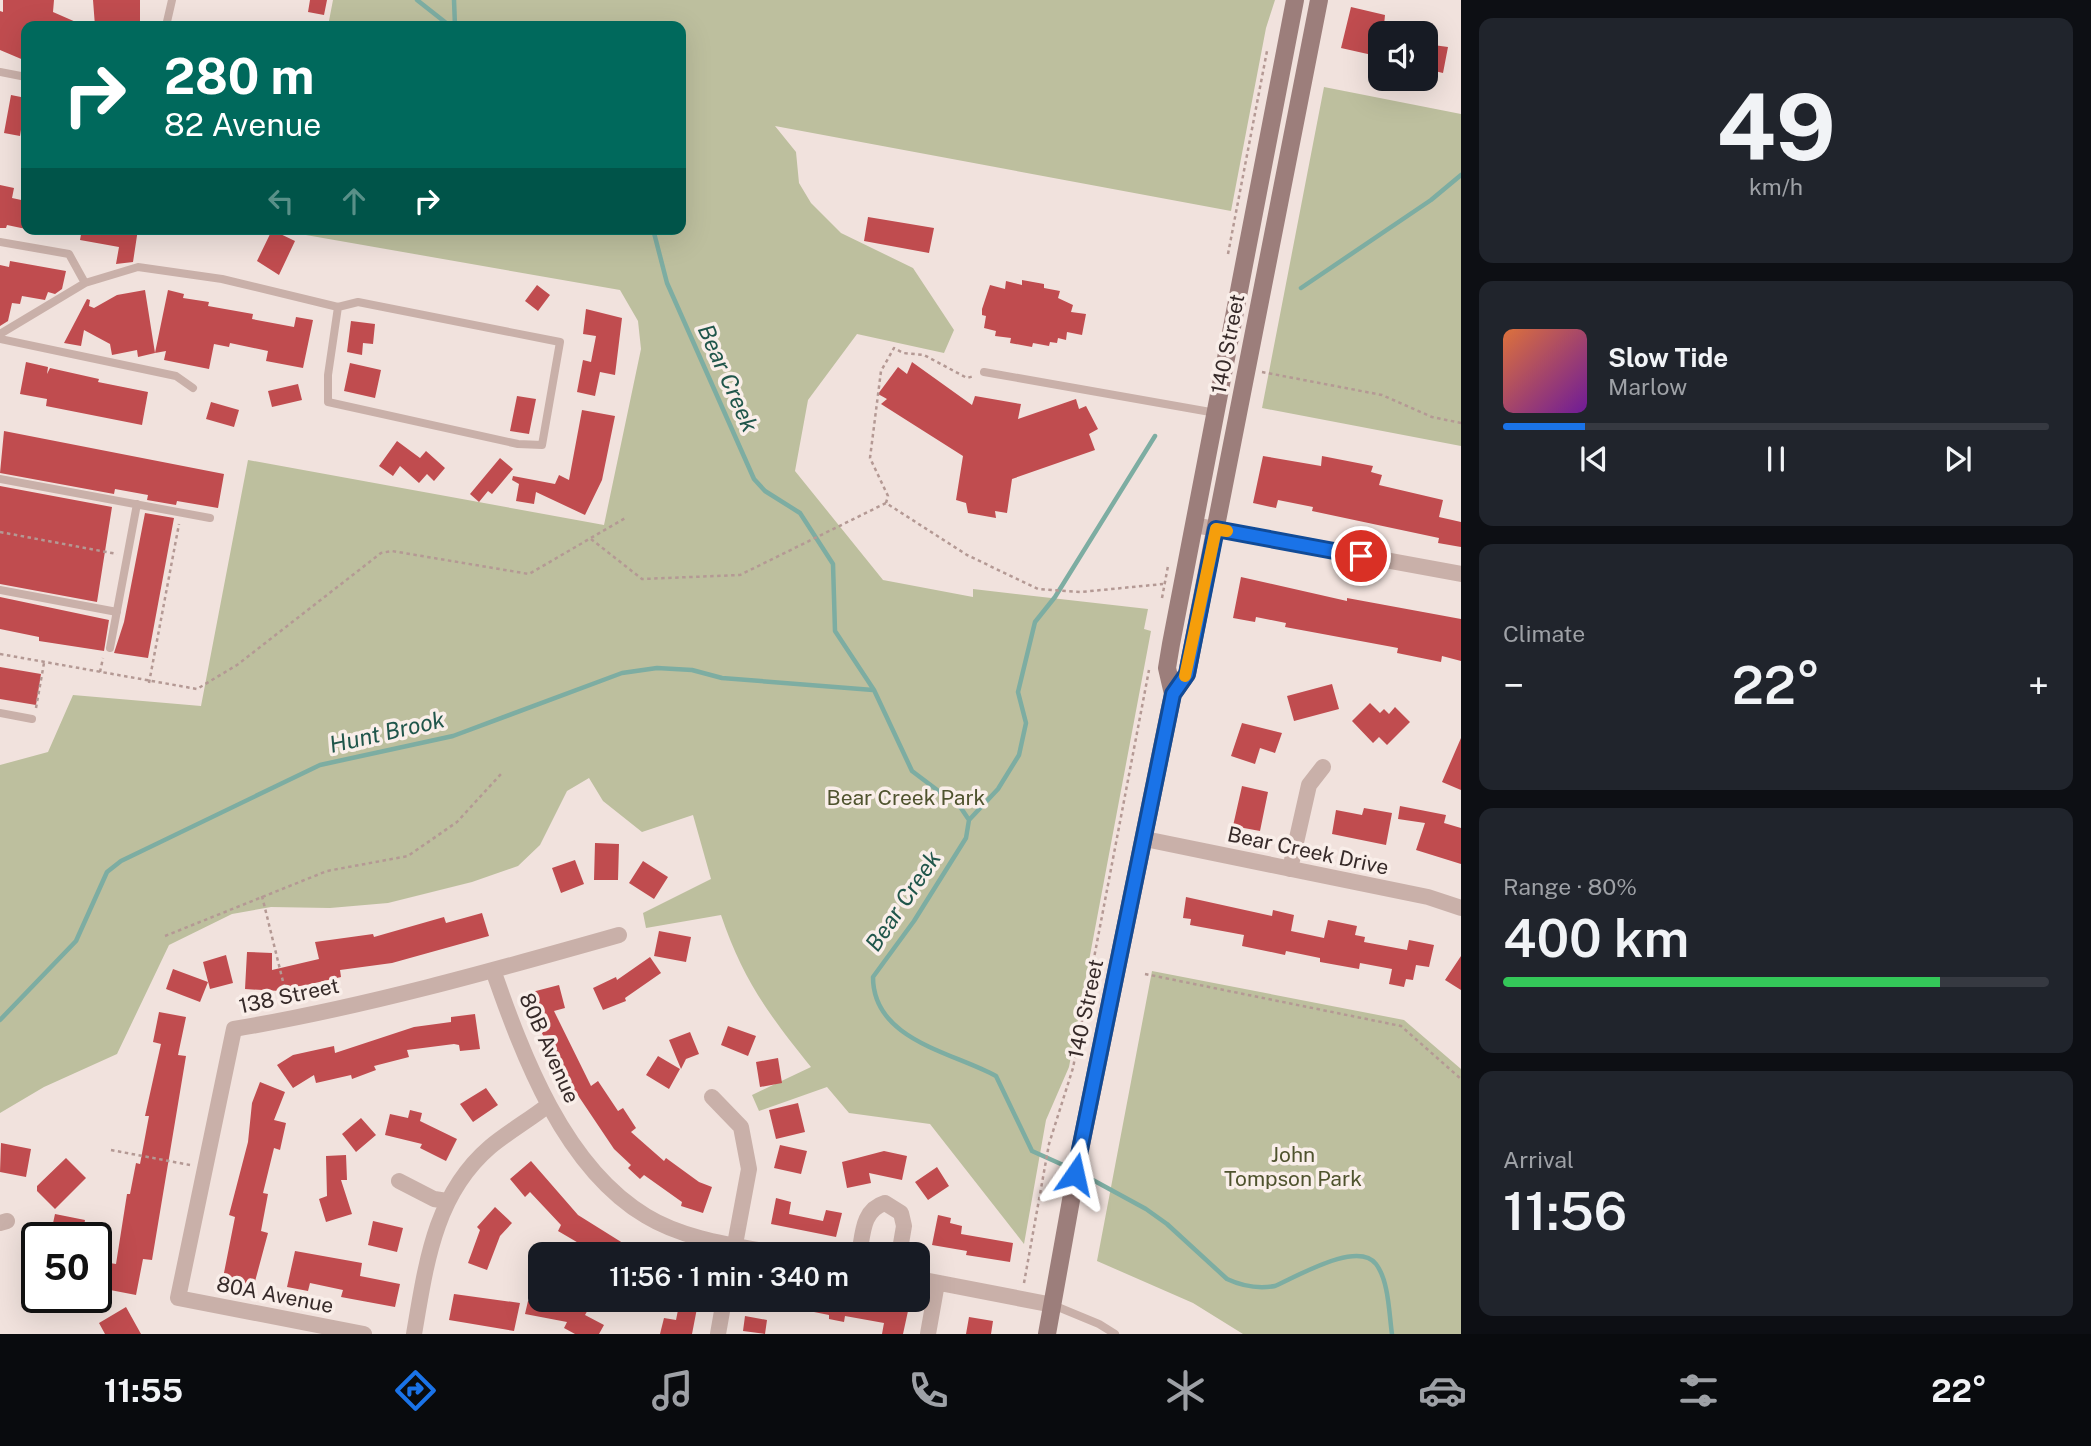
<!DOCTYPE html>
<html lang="en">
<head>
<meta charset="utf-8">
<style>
  :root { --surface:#171b24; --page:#20242c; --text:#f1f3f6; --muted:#9ea1a6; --line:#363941; --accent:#1a73e8 }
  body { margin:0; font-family:"Public Sans",sans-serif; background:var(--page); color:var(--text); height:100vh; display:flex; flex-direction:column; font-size:26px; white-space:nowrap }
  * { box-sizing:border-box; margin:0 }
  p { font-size:23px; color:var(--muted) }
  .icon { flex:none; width:38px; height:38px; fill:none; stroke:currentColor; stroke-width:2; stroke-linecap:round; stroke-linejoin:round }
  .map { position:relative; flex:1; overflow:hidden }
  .details { display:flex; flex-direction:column; gap:18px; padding:18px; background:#0d0f14; width:630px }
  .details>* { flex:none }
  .banner { position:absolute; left:21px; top:21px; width:665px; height:214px; border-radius:14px; box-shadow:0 7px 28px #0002; background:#00695c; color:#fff; overflow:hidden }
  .fabs { position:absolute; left:1368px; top:21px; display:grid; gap:14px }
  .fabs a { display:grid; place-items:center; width:70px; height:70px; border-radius:14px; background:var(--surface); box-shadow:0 7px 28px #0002; font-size:35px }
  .speed { position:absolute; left:21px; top:1222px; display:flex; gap:14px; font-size:35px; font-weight:700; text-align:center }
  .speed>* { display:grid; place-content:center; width:91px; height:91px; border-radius:50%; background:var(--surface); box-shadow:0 7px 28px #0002; line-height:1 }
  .speed .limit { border:4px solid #111; border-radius:10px; background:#fff; color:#111 }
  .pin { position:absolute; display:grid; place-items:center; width:60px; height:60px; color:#fff; margin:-30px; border:4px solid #fff; border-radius:50%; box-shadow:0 2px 7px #0007 }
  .me { position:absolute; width:77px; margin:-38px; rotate:11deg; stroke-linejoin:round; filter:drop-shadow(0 0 5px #0008) }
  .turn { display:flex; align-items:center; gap:24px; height:147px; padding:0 28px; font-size:32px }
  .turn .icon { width:91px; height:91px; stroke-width:2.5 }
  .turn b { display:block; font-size:49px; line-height:60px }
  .lanes { display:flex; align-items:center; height:66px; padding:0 28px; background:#0003; justify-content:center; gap:35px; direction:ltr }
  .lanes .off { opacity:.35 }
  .big { font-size:52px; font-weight:600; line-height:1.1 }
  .details .tile { flex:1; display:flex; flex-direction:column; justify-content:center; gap:10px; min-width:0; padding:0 24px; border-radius:14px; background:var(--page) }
  .details .dial { align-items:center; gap:0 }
  .dial b { font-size:91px; line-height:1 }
  .song { display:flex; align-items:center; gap:21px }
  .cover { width:84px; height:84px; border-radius:10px; background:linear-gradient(135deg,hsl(20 70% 55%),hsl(280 70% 35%)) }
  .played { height:7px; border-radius:4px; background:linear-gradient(90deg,var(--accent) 15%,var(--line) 15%) }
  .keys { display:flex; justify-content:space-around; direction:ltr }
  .heat { display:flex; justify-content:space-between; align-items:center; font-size:38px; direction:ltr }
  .charge { height:10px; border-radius:5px; background:linear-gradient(90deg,#34c759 80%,var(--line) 0) }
  .trip { position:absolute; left:528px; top:1242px; width:402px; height:70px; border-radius:14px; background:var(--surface); box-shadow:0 7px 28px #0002; font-weight:600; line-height:70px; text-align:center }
  .tab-bar { display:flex; height:112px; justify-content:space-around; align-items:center; background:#090b0e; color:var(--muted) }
  .tab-bar .icon { width:49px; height:49px }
  .tab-bar .on { color:var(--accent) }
  .tab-bar b { font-size:32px; color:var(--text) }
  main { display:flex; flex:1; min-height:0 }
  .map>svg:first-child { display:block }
</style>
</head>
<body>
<main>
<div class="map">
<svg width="1461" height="1334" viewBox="0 0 1461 1334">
  <rect width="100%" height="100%" fill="#f1e2dd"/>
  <path fill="#bdbf9e" d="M333 0H1275L1266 28 1231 211 775 126 796 152 799 183 811 203 841 233 913 268 954 330 944 353 857 334 808 400 795 471 883 580 973 597V589L1148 609 1144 629 1151 631 1069 1067 1046 1120 1024 1244 930 1124 849 1113 827 1087 759 1111 752 1095 811 1067C769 1015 743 980 721 915L646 928 643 913 711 879 693 815 642 832 603 801 589 778 567 791 540 845 518 866 472 882 388 903 330 908 271 907 232 914 169 945 117 1054 44 1087 0 1113V765L48 752 73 695 201 706 248 460 604 525 641 349 638 321 620 290 283 231 681 229V26H328Z
    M1324 87 1461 114V446L1262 408Z
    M1152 971 1404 1020 1461 1069V1334H1243L1193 1303 1097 1261Z"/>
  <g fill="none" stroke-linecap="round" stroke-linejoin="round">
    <path stroke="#7dada2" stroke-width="4.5" d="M417 0 450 26
      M454 0 455 26
      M653 229 667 283 754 479 765 491 800 513 833 564 835 631 874 690 912 771 961 808 969 820 966 838 914 921 873 977C873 1040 952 1052 996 1076L1032 1151 1072 1169
      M1301 288 1431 200 1461 175
      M969 820 998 789 1019 755 1026 723 1018 692 1035 622 1055 597 1155 436
      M0 1020 76 941 107 872 121 861 320 765 453 736 622 673 657 668 692 670 722 678 873 690
      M1080 1173 1146 1209 1167 1224 1227 1279C1242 1286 1258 1289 1275 1286 1298 1276 1358 1240 1376 1264 1389 1281 1389 1314 1392 1334"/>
  </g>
  <path fill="#c04c4f" d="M3 0H54L53 12 85 26H26V61L0 50V11L3 12Z
    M93 0H140V26H95Z
    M310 0H327L324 15 308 12Z
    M1351 7 1385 15 1381 57 1341 48Z
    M1426 44 1448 47 1443 73 1426 69Z
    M11 95 26 98 20 136 4 133Z
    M0 185 14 188 12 198 26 201V229L7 225 6 228H0Z
    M868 217 934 228 929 253 864 241Z
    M82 229H138L133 262 116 264 119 247 80 240Z
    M272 230 295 241 279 275 257 261Z
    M10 261 66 271 62 289 55 294 48 292 45 300 22 296 20 304 12 303 8 321 0 326V265L9 267Z
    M1022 280 1044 284V288L1060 291 1058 298 1073 305 1071 312 1086 314 1082 335 1067 332 1066 340 1058 338 1057 343 1050 342 1049 346 1033 343 1032 347 1010 343 1011 338 995 336 996 331 984 328 986 316 982 315V309L990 285 1005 289 1006 281 1022 285Z
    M537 285 550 295 538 311 525 301Z
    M145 290 155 353 138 357 137 350 112 355 110 344 84 330 81 346 64 343 87 299 90 300 89 306 94 308 117 295Z
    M168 290 184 294 183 298 209 302 208 306 253 314 252 319 294 327 296 317 313 320 303 368 266 361 268 351 230 343 229 347 214 344 209 369 164 360 166 351 155 353Z
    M586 309 622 318 615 375 600 372 595 396 577 392 583 360 591 362 596 336 583 334Z
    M351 321 375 324 373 344 363 343 362 355 347 352Z
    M26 362 48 367 47 374 50 368 99 379 98 382 148 392 142 425 46 406 47 399 20 394Z
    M912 362 972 405 975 396 1021 404 1018 419 1076 399 1079 409 1086 406 1098 429 1089 434 1095 450 1012 479 1007 513 995 511 996 518 968 513 966 503 956 500 963 456 881 404 887 399 878 394 898 367 907 374Z
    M350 363 381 370 375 398 344 391Z
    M298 384 302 400 272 407 268 391Z
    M517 396 536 399 529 434 510 431Z
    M211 402 239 410 234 427 206 419Z
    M582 410 615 416 602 480 585 515 536 492 534 504 516 501 519 484 512 480 513 476 555 484 559 475 569 480Z
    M4 431 224 474 218 508 177 501 176 505 147 500 148 495 115 489 114 494 0 473Z
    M397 441 420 458 426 451 445 468 434 481 427 474 419 483 400 466 393 476 379 466Z
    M1263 456 1321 466 1322 456 1373 466 1371 472 1382 475 1379 485 1443 500 1439 517 1461 522V547L1438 543 1439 538 1312 511 1313 507 1278 500 1276 508 1253 503Z
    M500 458 513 469 492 494 488 491 479 502 470 494Z
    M0 486 112 507 97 602 0 584Z
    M145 513 174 518 148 658 114 653 124 622Z
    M1241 577 1347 601V598L1461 619V661L1442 656 1441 662 1397 653 1398 648 1285 627 1286 623 1256 617 1255 622 1233 618Z
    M0 597 109 620 104 651 39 641V637L0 629Z
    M0 667 41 674 36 705 0 699Z
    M1332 684 1339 709 1294 721 1287 696Z
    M1370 703 1380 713 1384 709 1389 714 1395 707 1410 722 1387 745 1379 737 1373 743 1352 721Z
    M1242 723 1282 733 1275 753 1260 748 1255 764 1231 756Z
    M1461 738V790L1442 782Z
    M1242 786 1268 792 1260 831 1233 826Z
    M1400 806 1446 815 1444 823 1461 828V864L1416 850 1425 823 1398 819Z
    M1364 808 1392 813 1386 845 1332 834 1336 810 1362 815Z
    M595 843 619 844 618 880H594Z
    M575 860 584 884 561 893 552 868Z
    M643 861 668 877 654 899 629 883Z
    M1186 897 1272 916 1273 910 1294 915 1291 931 1324 938 1328 920 1357 926 1355 935 1365 937 1364 942 1407 950 1409 940 1434 945 1429 967 1416 965 1413 980 1406 979 1404 987 1389 984 1392 969 1360 963 1359 969 1320 962V958L1286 951 1285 955 1242 946 1244 935 1190 925 1191 919 1183 918Z
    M482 913 489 936 392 963 340 970 341 977 280 991 245 989 247 952 272 953V970L319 959 315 942 373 934 374 937 444 917 446 923Z
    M659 931 691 937 686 962 654 956Z
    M226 955 233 983 210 989 203 962Z
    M1461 956V990L1445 980Z
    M650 957 661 973 625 998 626 1001 603 1010 593 988 616 977 617 980Z
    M173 969 208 982 200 1002 166 989Z
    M559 985 565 1008 554 1011 591 1086 598 1081 618 1111 623 1108 636 1128 631 1132 664 1161 666 1158 699 1182 712 1187 703 1213 681 1206 682 1202 644 1175 640 1179 628 1168 631 1165 614 1149 571 1085 568 1087 538 1025 532 992Z
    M159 1012 186 1017 178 1055 186 1056 152 1260 143 1259 136 1295 105 1289 110 1263 116 1264 127 1194H130L136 1163 140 1164 149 1116H145L161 1044 153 1042Z
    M475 1014 480 1049 460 1051 459 1045 454 1044 407 1050 409 1057 374 1066 376 1070 352 1079 351 1075 316 1083 314 1075 293 1088 277 1065 293 1055 334 1046 335 1053 414 1027 451 1022V1017Z
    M728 1026 756 1036 748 1056 721 1045Z
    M690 1032 699 1054 686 1059 681 1069 669 1040Z
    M658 1056 680 1069 669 1089 646 1075Z
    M778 1058 782 1083 760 1087 756 1062Z
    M260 1082 285 1092 274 1120 286 1123 280 1150 274 1148 263 1193 268 1194 261 1231 268 1233 253 1289 222 1283 235 1217 229 1215 248 1142 252 1103Z
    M486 1088 498 1105 473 1122 460 1104Z
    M798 1103 805 1132 776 1139 769 1110Z
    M410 1110 422 1113 420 1121 457 1139 446 1161 420 1148 422 1144 385 1135 390 1114 408 1118Z
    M361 1118 376 1135 356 1152 342 1134Z
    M1 1143 31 1149 26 1177 0 1172Z
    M780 1145 807 1151 801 1174 774 1168Z
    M884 1151 907 1156 902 1180 869 1173 871 1183 847 1188 842 1162Z
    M346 1155 347 1180H341L352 1214 326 1222 319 1199 327 1196 326 1156Z
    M66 1158 86 1178 55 1209 37 1191V1186Z
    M531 1161 578 1215 642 1255H599L558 1231 561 1225 530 1192 525 1197 510 1179Z
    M937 1167 949 1186 928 1200 915 1182Z
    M776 1198 791 1202 789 1214 823 1221 826 1210 842 1213 836 1237 771 1224Z
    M495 1207 512 1223 500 1236 487 1270 468 1263 480 1230 477 1227Z
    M55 1214 85 1220 82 1237H50Z
    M938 1215 951 1218 950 1223 962 1226 961 1234 1013 1243 1010 1262 966 1255 967 1251 932 1245Z
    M373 1221 403 1228 397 1252 368 1245Z
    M295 1251 362 1263 360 1276 400 1284 395 1307 341 1297 343 1290 310 1283 308 1291 287 1287Z
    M454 1294 520 1303 514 1331 449 1320Z
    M554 1300H578L590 1306 585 1315 604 1325 599 1334H575L564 1328 567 1322 525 1314 528 1301 553 1306Z
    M680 1300 698 1303 692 1334H660L664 1318 676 1320Z
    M784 1300H876L875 1305 908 1311 903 1334H882L884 1323 845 1316 844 1322 829 1319V1315L784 1306Z
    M126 1307 141 1334H105L99 1323Z
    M745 1316 767 1320 765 1334 743 1331Z
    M969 1317 993 1321 991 1334H966Z"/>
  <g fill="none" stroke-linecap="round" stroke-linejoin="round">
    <path stroke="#b49994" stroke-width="2.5" stroke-dasharray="3.5 3.5" stroke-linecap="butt" d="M1228 254 1267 51
      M1262 372 1382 395 1432 417 1461 423
      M886 503 888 496 870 458 881 371 894 348 903 353 924 355 967 378 974 376
      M0 532 117 554
      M591 539 642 579 740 575 886 503 967 555 1038 589 1081 592 1163 584
      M1162 598 1168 566
      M0 654 197 689 237 665 381 553 392 551 529 574 627 517
      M100 672 103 658
      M149 683 179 524
      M36 708 44 663
      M262 896 288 1002
      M165 936 327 871 408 856 457 822 501 774
      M1145 974 1401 1026 1461 1079
      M111 1150 190 1165
      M1024 1283 1049 1144 1073 1068 1149 670"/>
    <path stroke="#c9b0a9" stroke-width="8" d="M166 26 172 0
      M0 72 26 77
      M0 242 69 254 85 283
      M0 334 85 283 138 267 222 279 338 307 358 302 560 342 542 445 518 444 328 402V375L338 307
      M0 339 176 376 193 388
      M984 372 1216 413
      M0 479 210 518
      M0 590 117 612
      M110 648 137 504
      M0 713 32 719
      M1053 1305 1099 1324 1115 1334"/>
    <path stroke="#c9b0a9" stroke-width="16" d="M1194 525 1461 574
      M1145 839 1428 897 1461 908
      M1290 869 1309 785 1323 767
      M493 970C523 1056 564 1167 646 1216 687 1241 740 1246 786 1255
      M712 1097 741 1127 749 1169 733 1255
      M399 1181 434 1199 447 1201
      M0 1223 7 1221
      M859 1255C863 1234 862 1210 885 1203L901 1213 904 1226 899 1255
      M919 1279 1053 1305
      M364 1334 178 1298 234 1029C364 1007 492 971 619 935
      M414 1334C426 1265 434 1195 490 1147 508 1132 529 1120 547 1106
      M718 1334 724 1300
      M928 1334 937 1283"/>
    <path stroke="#9c7e7b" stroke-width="18" d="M1173 694 1167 668 1171 644 1295 0
      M1047 1334 1080 1150 1169 713 1173 694 1187 674 1319 0"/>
  </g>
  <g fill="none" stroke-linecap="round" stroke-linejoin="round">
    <defs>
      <path id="route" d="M1075 1174 1173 694 1187 674 1216 529 1361 556"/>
    </defs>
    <use href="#route" stroke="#114b97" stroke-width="18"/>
    <use href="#route" stroke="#1a73e8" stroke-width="12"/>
    <path stroke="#f59e0b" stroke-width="12" d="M1185 676 1216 529 1227 531"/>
  </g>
  <g text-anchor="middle" stroke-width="7" stroke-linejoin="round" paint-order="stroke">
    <g font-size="21" fill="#362a29" stroke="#f9eee9">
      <text transform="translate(1228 344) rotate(-79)" y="7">140 Street</text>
      <text transform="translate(1308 851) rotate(12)" y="7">Bear Creek Drive</text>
      <text transform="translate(289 996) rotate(-12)" y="7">138 Street</text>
      <text transform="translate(1086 1009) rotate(-78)" y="7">140 Street</text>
      <text transform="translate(549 1048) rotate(66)" y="7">80B Avenue</text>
      <text transform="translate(275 1295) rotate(11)" y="7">80A Avenue</text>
    </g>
    <g font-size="21" fill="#4f532e" stroke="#f9eee9">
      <text x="906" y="805">Bear Creek Park</text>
      <text x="1293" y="1162">John<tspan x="1293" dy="24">Tompson Park</tspan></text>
    </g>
    <g font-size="23" font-style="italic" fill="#20564b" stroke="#f9eee9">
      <text transform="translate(728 378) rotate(66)" y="8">Bear Creek</text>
      <text transform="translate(387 732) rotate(-13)" y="8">Hunt Brook</text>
      <text transform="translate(903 901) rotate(-56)" y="8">Bear Creek</text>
    </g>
  </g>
</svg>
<div class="fabs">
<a><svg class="icon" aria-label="sound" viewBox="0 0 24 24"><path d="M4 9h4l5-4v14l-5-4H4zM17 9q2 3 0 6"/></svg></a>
</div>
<div class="speed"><div class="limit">50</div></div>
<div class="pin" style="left:1361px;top:556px;background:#d93025"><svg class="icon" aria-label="arrive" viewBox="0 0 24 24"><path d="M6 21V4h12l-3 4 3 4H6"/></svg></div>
<svg class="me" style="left:1075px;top:1174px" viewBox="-20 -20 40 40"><path d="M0-17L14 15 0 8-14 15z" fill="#1a73e8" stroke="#fff" stroke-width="4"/></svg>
<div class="trip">11:56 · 1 min · 340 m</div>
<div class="banner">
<div class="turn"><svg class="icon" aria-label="right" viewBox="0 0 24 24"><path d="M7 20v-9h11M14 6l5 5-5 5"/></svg><div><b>280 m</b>82 Avenue</div></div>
<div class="lanes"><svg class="icon off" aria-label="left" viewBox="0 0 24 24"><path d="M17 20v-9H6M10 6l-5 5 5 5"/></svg><svg class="icon off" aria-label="ahead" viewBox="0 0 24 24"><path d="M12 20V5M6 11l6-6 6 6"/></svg><svg class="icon" aria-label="right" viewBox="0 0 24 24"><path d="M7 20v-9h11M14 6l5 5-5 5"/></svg></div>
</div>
</div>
<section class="details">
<div class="tile dial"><b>49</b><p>km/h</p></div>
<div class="tile">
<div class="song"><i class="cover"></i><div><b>Slow Tide</b><p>Marlow</p></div></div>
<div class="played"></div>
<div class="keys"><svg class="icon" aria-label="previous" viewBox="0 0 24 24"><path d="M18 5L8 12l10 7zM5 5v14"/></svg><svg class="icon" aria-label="pause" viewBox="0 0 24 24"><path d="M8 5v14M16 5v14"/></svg><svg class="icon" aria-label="next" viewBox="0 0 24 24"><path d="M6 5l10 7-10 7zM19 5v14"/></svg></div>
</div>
<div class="tile"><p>Climate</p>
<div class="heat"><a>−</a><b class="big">22°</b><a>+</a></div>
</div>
<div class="tile"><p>Range · 80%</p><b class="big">400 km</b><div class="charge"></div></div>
<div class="tile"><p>Arrival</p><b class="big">11:56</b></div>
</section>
</main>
<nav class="tab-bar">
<b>11:55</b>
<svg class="icon on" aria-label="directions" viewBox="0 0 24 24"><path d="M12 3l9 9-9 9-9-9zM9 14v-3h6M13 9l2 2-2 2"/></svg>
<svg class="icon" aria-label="music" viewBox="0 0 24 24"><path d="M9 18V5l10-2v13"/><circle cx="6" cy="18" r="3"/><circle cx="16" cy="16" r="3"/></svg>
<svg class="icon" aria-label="phone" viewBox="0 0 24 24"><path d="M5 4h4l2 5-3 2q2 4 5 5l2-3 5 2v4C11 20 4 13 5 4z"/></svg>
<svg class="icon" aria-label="climate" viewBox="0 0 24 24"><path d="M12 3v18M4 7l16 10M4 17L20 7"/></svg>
<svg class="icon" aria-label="car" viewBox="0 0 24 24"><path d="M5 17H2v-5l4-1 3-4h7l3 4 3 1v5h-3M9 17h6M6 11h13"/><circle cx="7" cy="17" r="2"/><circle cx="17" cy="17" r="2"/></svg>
<svg class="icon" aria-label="filters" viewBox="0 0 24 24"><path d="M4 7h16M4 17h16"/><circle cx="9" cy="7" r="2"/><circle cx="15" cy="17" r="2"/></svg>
<b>22°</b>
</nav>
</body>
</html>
